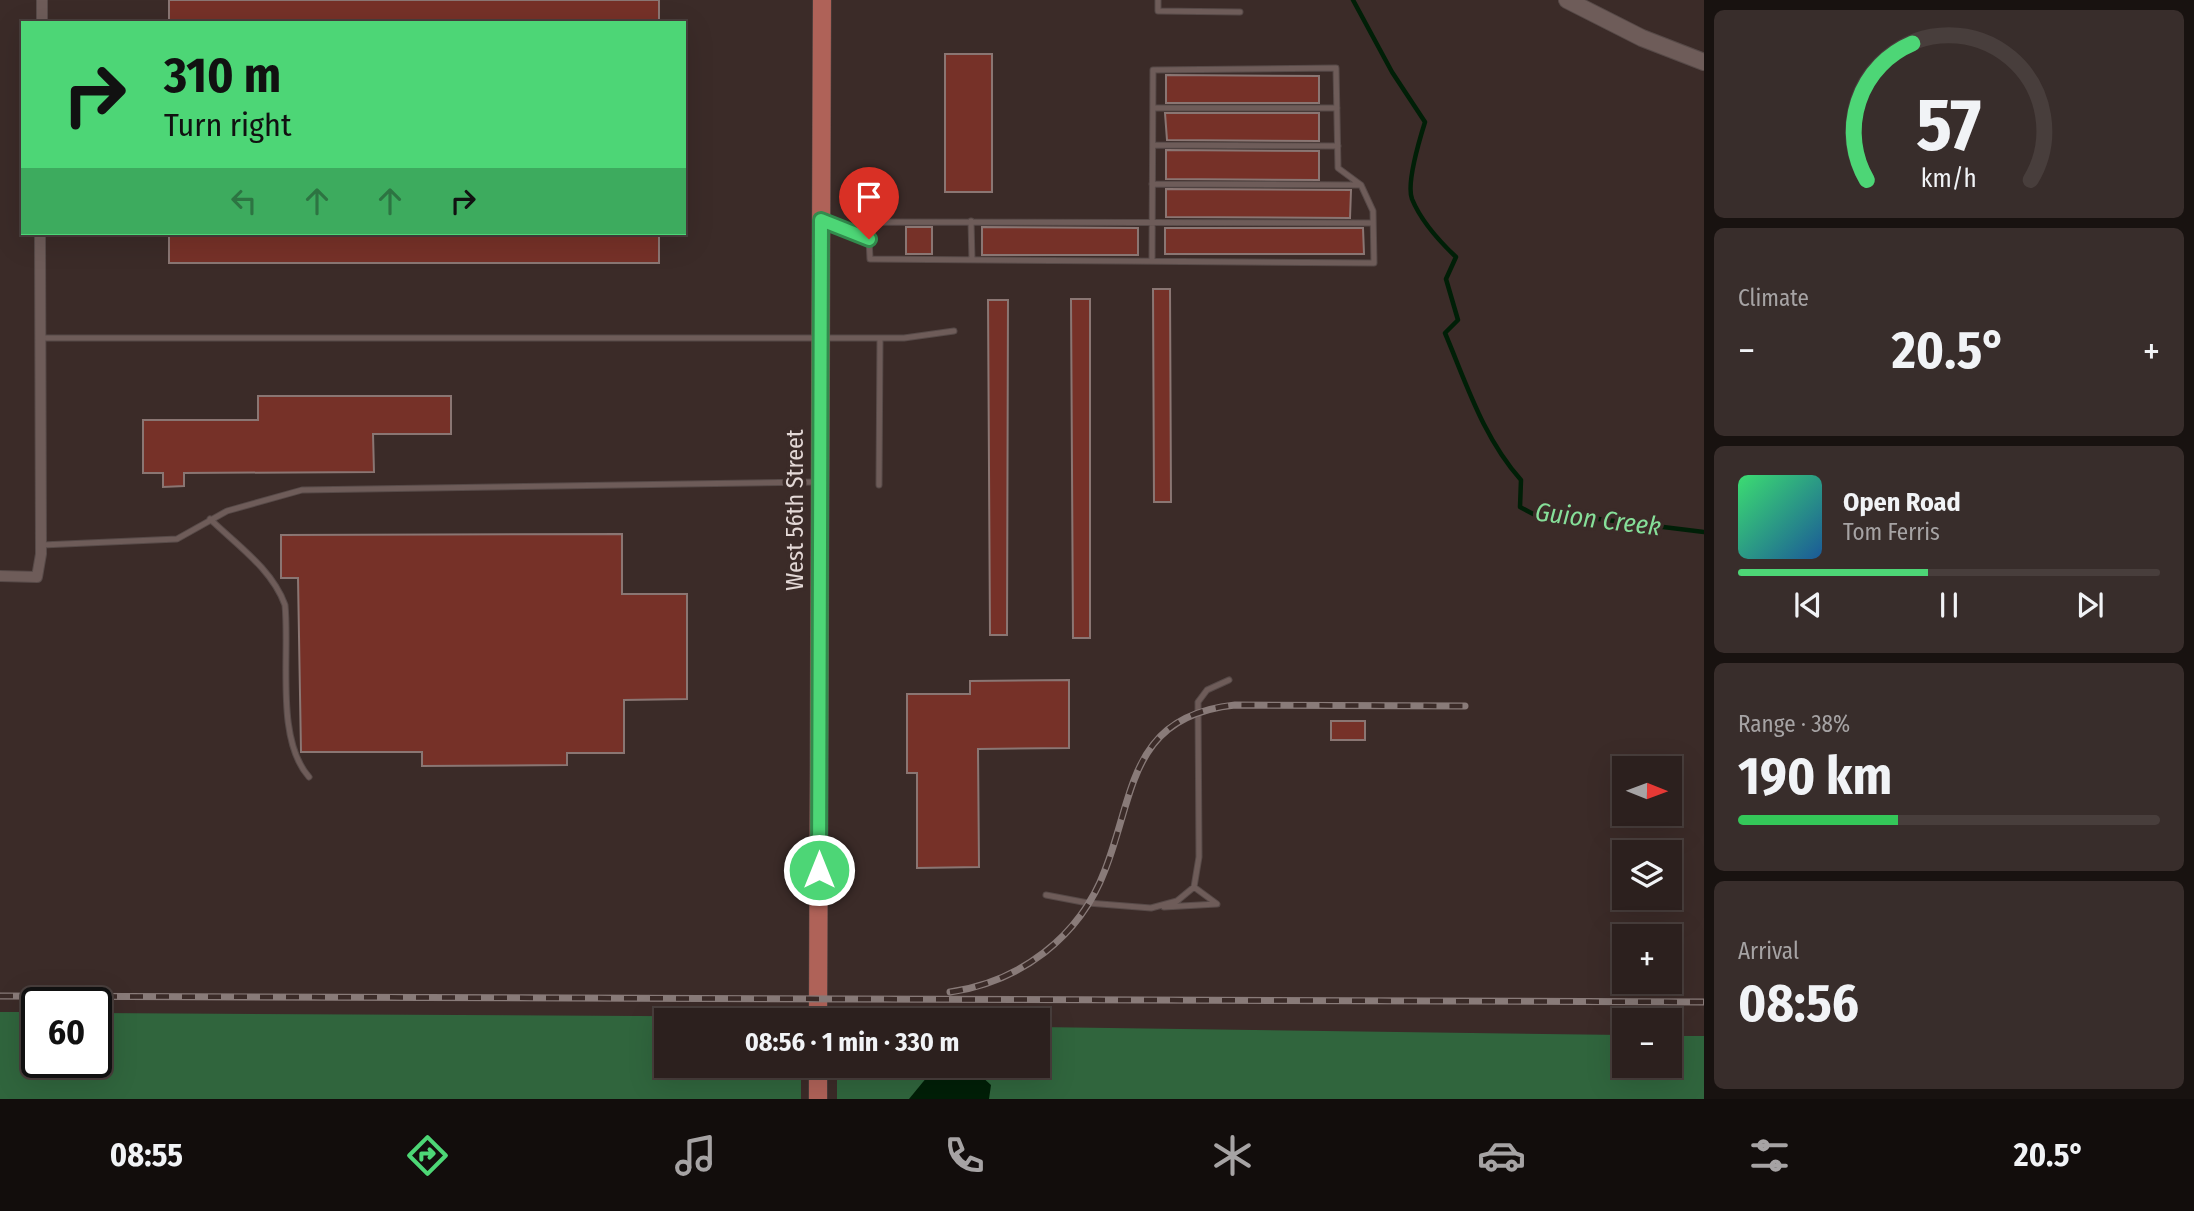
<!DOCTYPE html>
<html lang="en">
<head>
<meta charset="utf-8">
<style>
  :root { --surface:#2c201e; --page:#382d2b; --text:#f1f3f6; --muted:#a6a3a4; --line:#483e3c; --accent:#4dd676 }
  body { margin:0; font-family:"Fira Sans Condensed",sans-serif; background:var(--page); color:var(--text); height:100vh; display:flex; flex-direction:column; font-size:26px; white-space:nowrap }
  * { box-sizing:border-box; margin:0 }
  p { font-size:23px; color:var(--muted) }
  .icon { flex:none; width:38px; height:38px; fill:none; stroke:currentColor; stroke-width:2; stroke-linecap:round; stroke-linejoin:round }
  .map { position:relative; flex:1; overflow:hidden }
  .panel { display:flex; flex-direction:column; gap:10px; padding:10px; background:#181210; width:490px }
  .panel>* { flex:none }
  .banner { position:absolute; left:21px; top:21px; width:665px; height:214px; border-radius:0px; box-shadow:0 7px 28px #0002,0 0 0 2px var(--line); background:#4dd676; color:#111; overflow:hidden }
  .needle { width:46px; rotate:91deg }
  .tools { position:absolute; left:1612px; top:756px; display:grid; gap:14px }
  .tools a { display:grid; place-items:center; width:70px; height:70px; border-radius:0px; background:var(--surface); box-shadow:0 7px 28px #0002,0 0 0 2px var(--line); font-size:35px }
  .speed { position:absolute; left:21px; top:987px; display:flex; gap:14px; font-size:35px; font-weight:700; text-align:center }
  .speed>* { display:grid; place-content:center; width:91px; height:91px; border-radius:50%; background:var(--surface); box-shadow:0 7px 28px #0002,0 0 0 2px var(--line); line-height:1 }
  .speed .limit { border:4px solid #111; border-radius:10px; background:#fff; color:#111 }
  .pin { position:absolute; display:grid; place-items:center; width:60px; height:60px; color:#fff; margin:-72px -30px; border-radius:50% 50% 50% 0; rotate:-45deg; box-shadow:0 0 7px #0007 }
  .pin .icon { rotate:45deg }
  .me { position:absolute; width:77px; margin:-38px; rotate:0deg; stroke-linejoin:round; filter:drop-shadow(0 0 5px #0008) }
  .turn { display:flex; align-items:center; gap:24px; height:147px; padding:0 28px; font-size:32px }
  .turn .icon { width:91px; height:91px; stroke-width:2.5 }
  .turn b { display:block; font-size:49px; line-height:60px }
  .lanes { display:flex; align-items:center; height:66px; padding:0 28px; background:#0003; justify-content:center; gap:35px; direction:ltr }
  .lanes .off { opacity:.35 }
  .big { font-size:52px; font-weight:700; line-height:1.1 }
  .panel .card { flex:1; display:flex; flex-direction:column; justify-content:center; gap:10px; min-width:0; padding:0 24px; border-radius:10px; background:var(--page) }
  .panel .dial { align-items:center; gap:0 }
  .dial svg { height:182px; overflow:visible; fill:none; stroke:var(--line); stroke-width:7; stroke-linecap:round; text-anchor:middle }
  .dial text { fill:var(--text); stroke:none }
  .song { display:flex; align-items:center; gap:21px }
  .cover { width:84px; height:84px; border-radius:10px; background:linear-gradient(135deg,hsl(140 70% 55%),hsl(210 70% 35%)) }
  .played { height:7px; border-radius:4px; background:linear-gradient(90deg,var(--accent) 45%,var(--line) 45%) }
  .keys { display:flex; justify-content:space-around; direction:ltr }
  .heat { display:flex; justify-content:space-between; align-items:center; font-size:38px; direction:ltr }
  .charge { height:10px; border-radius:5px; background:linear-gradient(90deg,#34c759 38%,var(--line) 0) }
  .trip { position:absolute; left:654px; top:1008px; width:396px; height:70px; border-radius:0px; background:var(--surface); box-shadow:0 7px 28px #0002,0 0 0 2px var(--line); font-weight:700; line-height:70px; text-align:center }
  .tabs { display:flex; height:112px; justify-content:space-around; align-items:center; background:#120d0c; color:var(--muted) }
  .tabs .icon { width:49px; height:49px }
  .tabs .selected { color:var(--accent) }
  .tabs b { font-size:32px; color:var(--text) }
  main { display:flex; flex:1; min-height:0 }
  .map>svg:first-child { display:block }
</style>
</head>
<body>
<main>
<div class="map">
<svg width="1704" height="1099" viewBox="0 0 1704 1099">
  <rect width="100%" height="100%" fill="#3b2b28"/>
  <path fill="#30653d" d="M0 1012H37V1062H96V1013L794 1017V1020H667V1066H801V1099H0Z
    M1038 1027 1624 1035V1066H1670V1036H1704V1099H837V1066H1038Z"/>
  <path fill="#001f07" d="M941 1066H970L991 1085 989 1099H909L932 1071Z"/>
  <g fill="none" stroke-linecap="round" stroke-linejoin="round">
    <path stroke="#001f07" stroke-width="4.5" d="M1353 0 1392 72 1425 122C1420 138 1406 183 1412 199 1421 221 1438 240 1456 257L1446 279 1458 320 1445 333C1467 385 1483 437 1521 480L1520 507 1537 516H1574L1704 532"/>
  </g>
  <path fill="#763128" stroke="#8a7673" stroke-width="2" d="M169 0H659V23H169Z
    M945 54H992V192H945Z
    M1166 75 1319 76V103H1166Z
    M1165 113H1319V141L1167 140Z
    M1166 150 1319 151V180L1166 179Z
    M1166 189 1351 190 1350 218 1166 217Z
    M906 227H932V254H906Z
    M982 227 1138 228V255H982Z
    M1165 228H1363L1364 254H1165Z
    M169 233H659V263H169Z
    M1153 289H1170L1171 502H1154Z
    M1071 299H1090V638H1073Z
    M988 300H1008L1007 635H990Z
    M258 396H451V434H373L374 472 184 473V486L163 487V473H143V420H258Z
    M622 534V594H687V699L624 700V753H567V765L422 766V752H301L298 578H281V535Z
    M1069 680V748L978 749 979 867 917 868V773H907V694H970V681Z
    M1331 721H1365V740H1331Z"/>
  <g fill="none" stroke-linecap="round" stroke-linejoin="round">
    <defs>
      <path id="lane" d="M1158 0V11L1240 12
        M1153 108H1337
        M1153 145 1338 146
        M1152 184 1359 185
        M971 221 972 260
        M824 222 869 239 870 259C1038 260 1206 262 1374 263L1373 211 1361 185 1338 168 1336 68 1153 70 1152 261
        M869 239V222L1373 223
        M41 338H904L954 331
        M879 485 880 339
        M210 519C237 545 272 569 285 605 290 655 275 739 309 777
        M42 545 177 539 227 511 302 490 816 482
        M1046 895 1088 903 1151 908 1177 901 1194 887 1199 857 1198 702 1207 690 1229 680
        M1164 907 1217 904 1194 887"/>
      <path id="street" d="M42 0V23
        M0 576 37 577 41 554 40 233"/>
      <path id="secondary" d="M1567 0 1642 38 1704 62"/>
      <path id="primary" d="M818 1020 822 0
        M818 1066V1099"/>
    </defs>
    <use href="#lane" stroke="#574a48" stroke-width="7"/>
    <use href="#street" stroke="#574a48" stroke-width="12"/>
    <use href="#secondary" stroke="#574a48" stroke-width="18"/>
    <use href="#primary" stroke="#574a48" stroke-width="19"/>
    <use href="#lane" stroke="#6e5c59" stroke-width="5"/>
    <use href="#street" stroke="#6e5c59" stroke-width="10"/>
    <use href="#secondary" stroke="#6e5c59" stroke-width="16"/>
    <use href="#primary" stroke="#af6258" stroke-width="18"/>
    <defs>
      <path id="rail" d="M950 992C1020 982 1080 937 1105 870 1135 794 1129 716 1235 705L1465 706
        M0 996 1704 1002"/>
    </defs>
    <use href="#rail" stroke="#897b79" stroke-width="7"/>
    <use href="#rail" stroke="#3b2b28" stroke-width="4.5" stroke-dasharray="13" stroke-linecap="butt"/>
  </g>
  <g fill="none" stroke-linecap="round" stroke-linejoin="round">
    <defs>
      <path id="route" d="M819 870 821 220 869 239"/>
    </defs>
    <use href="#route" stroke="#328b4d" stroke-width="18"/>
    <use href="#route" stroke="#4dd676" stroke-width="12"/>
  </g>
  <g text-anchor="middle" stroke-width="7" stroke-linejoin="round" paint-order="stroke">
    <g font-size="24" fill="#e3d8d6" stroke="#3b2b28">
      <text transform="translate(795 510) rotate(-90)" y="8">West 56th Street</text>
    </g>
    <g font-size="26" font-style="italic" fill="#86df99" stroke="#3b2b28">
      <text transform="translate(1598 519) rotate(7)" y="9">Guion Creek</text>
    </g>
  </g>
</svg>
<div class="tools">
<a><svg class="needle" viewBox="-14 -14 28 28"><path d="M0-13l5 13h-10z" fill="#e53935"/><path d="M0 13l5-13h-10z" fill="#a6a3a4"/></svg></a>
<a><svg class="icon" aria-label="layers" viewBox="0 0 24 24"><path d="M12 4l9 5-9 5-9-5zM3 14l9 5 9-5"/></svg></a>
<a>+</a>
<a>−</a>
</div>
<div class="speed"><div class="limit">60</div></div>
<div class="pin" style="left:869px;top:239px;background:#d93025"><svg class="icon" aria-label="arrive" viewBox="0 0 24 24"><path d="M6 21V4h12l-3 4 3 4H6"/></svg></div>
<svg class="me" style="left:819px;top:870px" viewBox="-20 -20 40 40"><circle r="17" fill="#4dd676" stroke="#fff" stroke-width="3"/><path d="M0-11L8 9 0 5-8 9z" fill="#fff"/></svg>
<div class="trip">08:56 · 1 min · 330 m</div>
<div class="banner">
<div class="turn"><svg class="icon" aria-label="right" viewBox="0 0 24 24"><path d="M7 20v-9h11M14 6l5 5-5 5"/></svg><div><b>310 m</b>Turn right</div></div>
<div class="lanes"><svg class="icon off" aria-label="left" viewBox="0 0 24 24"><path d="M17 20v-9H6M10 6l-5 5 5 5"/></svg><svg class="icon off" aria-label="ahead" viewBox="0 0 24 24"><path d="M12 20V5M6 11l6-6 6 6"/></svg><svg class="icon off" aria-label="ahead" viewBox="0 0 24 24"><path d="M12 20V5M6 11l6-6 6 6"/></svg><svg class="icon" aria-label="right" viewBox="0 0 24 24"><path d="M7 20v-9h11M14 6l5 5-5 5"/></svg></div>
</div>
</div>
<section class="panel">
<div class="card dial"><svg viewBox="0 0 100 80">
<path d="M14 69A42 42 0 1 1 86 69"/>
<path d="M14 69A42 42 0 0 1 34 9" stroke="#4dd676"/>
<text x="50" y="56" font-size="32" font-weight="700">57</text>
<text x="50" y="72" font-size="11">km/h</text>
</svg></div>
<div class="card"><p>Climate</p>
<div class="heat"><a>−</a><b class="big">20.5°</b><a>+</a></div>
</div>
<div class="card">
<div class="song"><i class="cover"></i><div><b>Open Road</b><p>Tom Ferris</p></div></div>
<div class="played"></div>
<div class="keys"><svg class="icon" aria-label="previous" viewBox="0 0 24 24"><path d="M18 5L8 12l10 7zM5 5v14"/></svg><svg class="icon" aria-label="pause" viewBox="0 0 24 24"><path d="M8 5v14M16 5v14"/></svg><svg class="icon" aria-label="next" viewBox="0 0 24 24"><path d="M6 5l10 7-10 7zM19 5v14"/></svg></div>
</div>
<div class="card"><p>Range · 38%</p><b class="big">190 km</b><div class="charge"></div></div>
<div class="card"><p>Arrival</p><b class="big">08:56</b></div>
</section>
</main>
<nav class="tabs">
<b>08:55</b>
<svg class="icon selected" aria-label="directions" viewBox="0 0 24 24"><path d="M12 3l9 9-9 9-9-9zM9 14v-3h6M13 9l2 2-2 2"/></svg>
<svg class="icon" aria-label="music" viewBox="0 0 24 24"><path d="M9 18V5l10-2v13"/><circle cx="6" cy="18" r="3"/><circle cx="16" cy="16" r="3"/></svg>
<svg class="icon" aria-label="phone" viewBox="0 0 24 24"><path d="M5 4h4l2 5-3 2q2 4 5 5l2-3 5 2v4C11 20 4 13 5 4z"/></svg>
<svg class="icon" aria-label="climate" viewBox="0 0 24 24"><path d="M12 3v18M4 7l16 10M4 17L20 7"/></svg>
<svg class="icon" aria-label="car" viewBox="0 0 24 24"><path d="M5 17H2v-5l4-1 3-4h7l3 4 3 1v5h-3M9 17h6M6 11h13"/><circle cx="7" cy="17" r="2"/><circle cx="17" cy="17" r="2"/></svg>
<svg class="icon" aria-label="filters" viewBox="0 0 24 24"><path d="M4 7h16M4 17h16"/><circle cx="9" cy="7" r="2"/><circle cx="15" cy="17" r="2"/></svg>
<b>20.5°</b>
</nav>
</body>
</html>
